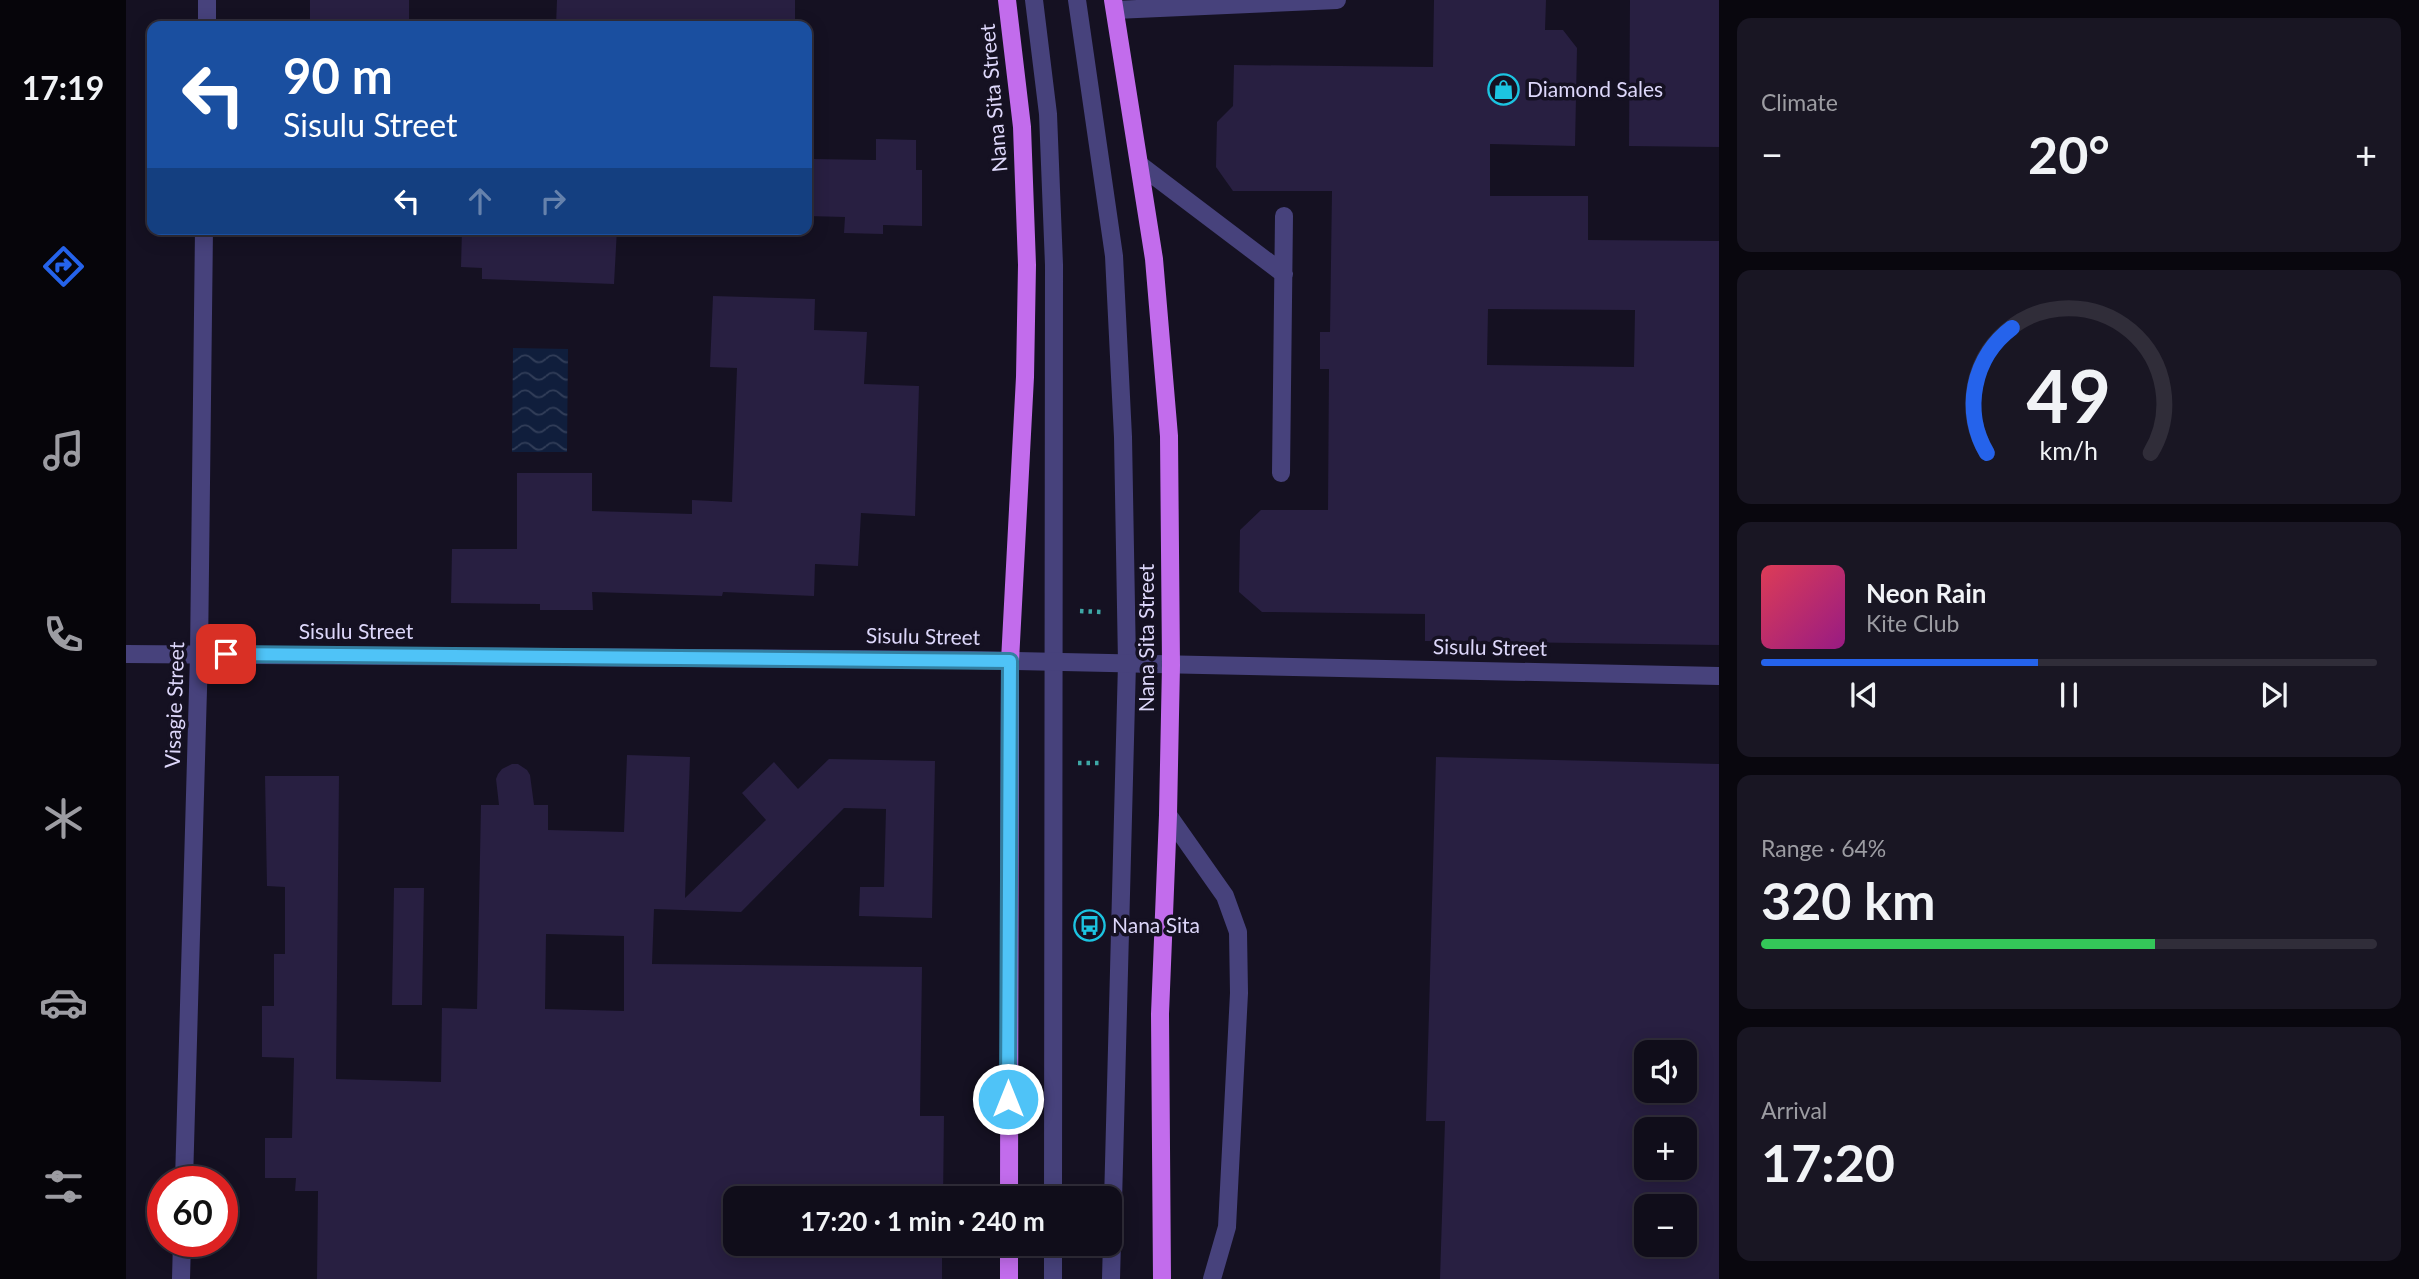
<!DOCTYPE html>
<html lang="en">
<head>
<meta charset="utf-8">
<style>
  :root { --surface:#100d1a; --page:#191623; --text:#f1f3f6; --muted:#9c9ca2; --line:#302d39; --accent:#2563eb }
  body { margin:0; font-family:Lato,sans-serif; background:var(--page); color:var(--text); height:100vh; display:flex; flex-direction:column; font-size:26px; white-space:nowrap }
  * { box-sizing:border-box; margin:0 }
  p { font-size:23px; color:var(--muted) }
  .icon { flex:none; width:38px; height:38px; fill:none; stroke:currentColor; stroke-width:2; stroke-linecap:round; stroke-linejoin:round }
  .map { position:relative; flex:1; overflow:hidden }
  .panel { display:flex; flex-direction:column; gap:18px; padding:18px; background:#09070e; width:700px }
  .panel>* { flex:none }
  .banner { position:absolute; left:21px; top:21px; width:665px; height:214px; border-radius:14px; box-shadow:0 4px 18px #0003,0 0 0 2px var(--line); background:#1a4fa0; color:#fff; overflow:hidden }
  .tools { position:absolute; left:1508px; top:1040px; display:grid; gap:14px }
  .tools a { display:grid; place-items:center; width:63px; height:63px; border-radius:14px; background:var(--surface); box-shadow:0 4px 18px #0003,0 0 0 2px var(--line); font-size:35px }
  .speed { position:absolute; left:21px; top:1166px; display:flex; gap:14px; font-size:35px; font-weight:700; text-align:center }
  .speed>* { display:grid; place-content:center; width:91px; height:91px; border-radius:50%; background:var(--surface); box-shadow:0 4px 18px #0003,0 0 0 2px var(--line); line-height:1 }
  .speed .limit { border:10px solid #d22; background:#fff; color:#111 }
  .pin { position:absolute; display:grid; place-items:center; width:60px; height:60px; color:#fff; margin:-30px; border-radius:14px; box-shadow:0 4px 10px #0006 }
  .me { position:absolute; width:77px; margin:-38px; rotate:0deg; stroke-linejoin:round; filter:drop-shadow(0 0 5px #0008) }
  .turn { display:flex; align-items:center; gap:24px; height:147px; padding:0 21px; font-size:32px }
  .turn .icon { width:91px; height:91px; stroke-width:2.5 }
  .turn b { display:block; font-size:49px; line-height:60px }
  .lanes { display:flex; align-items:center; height:66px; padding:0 21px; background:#0003; justify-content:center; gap:35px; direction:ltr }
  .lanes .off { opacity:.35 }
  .big { font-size:52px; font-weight:700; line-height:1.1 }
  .panel .tile { flex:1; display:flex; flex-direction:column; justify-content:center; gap:10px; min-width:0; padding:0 24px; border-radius:14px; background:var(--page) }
  .panel .dial { align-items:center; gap:0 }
  .dial svg { height:182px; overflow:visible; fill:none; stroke:var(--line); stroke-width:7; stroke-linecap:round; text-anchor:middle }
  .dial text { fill:var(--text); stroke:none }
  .song { display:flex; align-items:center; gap:21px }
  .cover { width:84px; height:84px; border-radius:10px; background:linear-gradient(135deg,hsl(350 70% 55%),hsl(310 70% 35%)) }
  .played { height:7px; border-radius:4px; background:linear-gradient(90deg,var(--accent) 45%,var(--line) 45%) }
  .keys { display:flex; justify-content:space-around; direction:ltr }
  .heat { display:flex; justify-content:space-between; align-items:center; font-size:38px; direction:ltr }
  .charge { height:10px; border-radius:5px; background:linear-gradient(90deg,#34c759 64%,var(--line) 0) }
  .trip { position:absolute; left:597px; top:1186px; width:399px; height:70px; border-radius:14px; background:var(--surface); box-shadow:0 4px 18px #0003,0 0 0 2px var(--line); font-weight:700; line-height:70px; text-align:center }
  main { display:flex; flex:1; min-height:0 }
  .tab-bar { display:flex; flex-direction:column; width:126px; justify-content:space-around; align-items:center; background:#06050a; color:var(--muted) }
  .tab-bar .icon { width:49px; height:49px }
  .tab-bar .selected { color:var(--accent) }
  .tab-bar b { font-size:32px; color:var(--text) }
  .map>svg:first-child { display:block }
</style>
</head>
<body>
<main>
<nav class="tab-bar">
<b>17:19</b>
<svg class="icon selected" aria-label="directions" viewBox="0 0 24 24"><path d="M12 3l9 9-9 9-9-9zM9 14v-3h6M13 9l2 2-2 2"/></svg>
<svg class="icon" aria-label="music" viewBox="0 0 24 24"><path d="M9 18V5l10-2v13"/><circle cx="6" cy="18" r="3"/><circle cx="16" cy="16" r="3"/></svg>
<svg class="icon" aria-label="phone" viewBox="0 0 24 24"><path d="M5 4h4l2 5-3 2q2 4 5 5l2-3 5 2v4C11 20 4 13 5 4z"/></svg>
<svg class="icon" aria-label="climate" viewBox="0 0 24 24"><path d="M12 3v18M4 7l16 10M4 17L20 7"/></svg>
<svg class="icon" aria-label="car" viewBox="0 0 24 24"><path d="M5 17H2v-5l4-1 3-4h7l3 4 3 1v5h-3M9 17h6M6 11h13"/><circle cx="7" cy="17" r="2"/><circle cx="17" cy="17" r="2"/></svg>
<svg class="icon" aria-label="filters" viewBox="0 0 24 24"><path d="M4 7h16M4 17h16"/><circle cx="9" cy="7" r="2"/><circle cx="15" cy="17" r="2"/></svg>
</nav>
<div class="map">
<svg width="1593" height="1279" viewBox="0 0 1593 1279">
  <defs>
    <pattern id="water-waves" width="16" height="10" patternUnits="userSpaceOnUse" patternTransform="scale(1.75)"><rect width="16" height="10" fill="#101e3c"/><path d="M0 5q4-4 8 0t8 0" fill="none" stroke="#323e59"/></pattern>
  </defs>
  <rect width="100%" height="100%" fill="#151122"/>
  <path fill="url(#water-waves)" d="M387 348 442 349 441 452H386Z"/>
  <path fill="#281f41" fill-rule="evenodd" d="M184 0H283V26H184Z
    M431 0H669V26H430Z
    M1308 0H1420L1419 30H1437L1451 48 1449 146 1364 144V196H1462V240L1593 241V645L1299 641V614L1136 612 1113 592 1114 530 1135 510H1202L1203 369H1194V332H1204L1206 191H1107L1090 167 1091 122 1107 106 1108 65 1307 67ZM1362 309 1509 310 1508 367 1361 365Z
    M1504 0H1593V147L1503 146Z
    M750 139 790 140V170H796V226L757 225V234L718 233 719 217 681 216V173H686L687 159 750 160Z
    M336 229H491L488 284 356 279V268L335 267Z
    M587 296 689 299 688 330 741 332 738 384 793 386 789 516 735 513 732 566 689 564 688 596 597 592 596 596 466 592 467 610H414V604L325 603 326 549H391V473H466V511L566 514V500L606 502 611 368 584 367Z
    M501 755 564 757 559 898 640 820 616 793 648 762 672 789 703 759 809 761 806 918 733 916 734 887H758L760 809 718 808 615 912 528 909 526 964 796 967 794 1116H818L817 1199H609V1244H816V1279H191L192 1191H169L170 1178H139V1138H166L168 1058 136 1057V1006H148V954H159V887L141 886 139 776H213L210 1079 315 1082 316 1008 351 1009 355 805H373L370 779 372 774 376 769 386 764H392L401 770 404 775 408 805H422V830L498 832ZM420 934 498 936V1011L419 1009Z
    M1310 757 1593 764V1279H1314L1319 1121H1300ZM1521 1052H1559V1090H1521ZM1521 1129H1559V1167H1521ZM1521 1206H1559V1244H1521Z
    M268 888H298L296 1005H266Z"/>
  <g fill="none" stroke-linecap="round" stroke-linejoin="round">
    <path stroke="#3ea8a6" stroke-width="4.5" stroke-dasharray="3.5 5" stroke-linecap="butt" d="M954 611 976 612
      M952 763H975"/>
    <path stroke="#47427c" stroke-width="18" d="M908 0 922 114 928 265 927 1199
      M951 0 988 256 997 437 1001 663 985 1279
      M989 10 1211 0
      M1014 165 1158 274
      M1155 473 1158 216
      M1042 815 1099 896 1112 932 1113 993 1101 1227 1086 1279
      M927 1279V1244"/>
    <path stroke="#47427c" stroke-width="18" d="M81 26V0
      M0 654 844 660 1593 676
      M58 1181 73 654 78 229
      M55 1279 56 1241"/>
    <path stroke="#c26cec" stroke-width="18" d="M881 0 896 127 901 265 899 377 884 661 883 1199
      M987 0 1028 259 1043 436 1045 665 1042 815 1034 1014 1036 1279
      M883 1244V1279"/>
  </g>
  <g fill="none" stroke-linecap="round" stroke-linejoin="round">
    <defs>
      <path id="route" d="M100 654 884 661 882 1099"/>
    </defs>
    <use href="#route" stroke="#337fa1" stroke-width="18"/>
    <use href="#route" stroke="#4fc3f7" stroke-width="12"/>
  </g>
  <defs>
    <symbol id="shop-ring" viewBox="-11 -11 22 22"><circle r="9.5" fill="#151122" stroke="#1cc4e1" stroke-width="1.5"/><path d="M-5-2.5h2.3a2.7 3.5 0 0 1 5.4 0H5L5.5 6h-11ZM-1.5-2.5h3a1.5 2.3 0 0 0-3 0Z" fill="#1cc4e1"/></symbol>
    <symbol id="bus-ring" viewBox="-11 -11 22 22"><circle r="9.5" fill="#151122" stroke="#1cc4e1" stroke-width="1.5"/><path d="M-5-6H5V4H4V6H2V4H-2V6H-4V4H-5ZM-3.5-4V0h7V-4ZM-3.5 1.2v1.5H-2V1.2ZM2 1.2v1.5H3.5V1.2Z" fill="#1cc4e1"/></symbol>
  </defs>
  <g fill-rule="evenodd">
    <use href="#shop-ring" x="1360" y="72" width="35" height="35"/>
    <use href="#bus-ring" x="946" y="908" width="35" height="35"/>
  </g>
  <g text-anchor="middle" stroke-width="7" stroke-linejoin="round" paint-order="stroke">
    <g font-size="21" fill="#ddd7fa" stroke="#151122" text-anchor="start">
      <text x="1401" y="97">Diamond Sales</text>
      <text x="986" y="933">Nana Sita</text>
    </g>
    <g font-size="21" fill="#ddd7fa" stroke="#151122">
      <text transform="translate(868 98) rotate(-95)" y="7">Nana Sita Street</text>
      <text x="230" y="639">Sisulu Street</text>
      <text transform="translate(797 637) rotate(1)" y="7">Sisulu Street</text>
      <text transform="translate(1021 638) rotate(-90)" y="7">Nana Sita Street</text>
      <text transform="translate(1364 648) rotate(1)" y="7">Sisulu Street</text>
      <text transform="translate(49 705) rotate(-88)" y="7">Visagie Street</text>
    </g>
  </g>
</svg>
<div class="tools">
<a><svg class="icon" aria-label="sound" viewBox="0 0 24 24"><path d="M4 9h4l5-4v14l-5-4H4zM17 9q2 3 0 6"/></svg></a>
<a>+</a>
<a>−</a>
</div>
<div class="speed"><div class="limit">60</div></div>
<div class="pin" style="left:100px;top:654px;background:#d93025"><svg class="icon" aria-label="arrive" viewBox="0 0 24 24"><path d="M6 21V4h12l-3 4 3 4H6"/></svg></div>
<svg class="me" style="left:882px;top:1099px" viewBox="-20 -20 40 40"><circle r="17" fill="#4fc3f7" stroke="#fff" stroke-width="3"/><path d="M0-11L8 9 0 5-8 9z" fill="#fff"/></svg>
<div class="trip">17:20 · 1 min · 240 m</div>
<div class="banner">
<div class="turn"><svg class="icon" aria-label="left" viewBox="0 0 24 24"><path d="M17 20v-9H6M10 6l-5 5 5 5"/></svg><div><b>90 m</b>Sisulu Street</div></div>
<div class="lanes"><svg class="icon" aria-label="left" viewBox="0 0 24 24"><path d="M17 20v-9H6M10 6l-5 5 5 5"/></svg><svg class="icon off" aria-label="ahead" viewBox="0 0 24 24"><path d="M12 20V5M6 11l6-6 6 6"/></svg><svg class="icon off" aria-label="right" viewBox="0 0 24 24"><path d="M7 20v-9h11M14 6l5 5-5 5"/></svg></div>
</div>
</div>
<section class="panel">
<div class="tile"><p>Climate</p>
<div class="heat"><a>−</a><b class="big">20°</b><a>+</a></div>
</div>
<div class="tile dial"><svg viewBox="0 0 100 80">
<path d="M14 69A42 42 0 1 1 86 69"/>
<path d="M14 69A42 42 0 0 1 25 14" stroke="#2563eb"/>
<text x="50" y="56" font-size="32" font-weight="700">49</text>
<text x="50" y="72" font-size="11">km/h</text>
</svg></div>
<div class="tile">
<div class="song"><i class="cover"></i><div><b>Neon Rain</b><p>Kite Club</p></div></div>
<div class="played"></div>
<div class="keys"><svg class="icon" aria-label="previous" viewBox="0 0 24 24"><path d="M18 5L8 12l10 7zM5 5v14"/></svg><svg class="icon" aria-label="pause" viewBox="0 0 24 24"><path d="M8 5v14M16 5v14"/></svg><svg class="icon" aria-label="next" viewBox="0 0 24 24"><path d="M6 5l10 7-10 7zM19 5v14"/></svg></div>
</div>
<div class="tile"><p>Range · 64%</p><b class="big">320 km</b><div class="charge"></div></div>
<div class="tile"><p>Arrival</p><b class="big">17:20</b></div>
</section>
</main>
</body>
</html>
